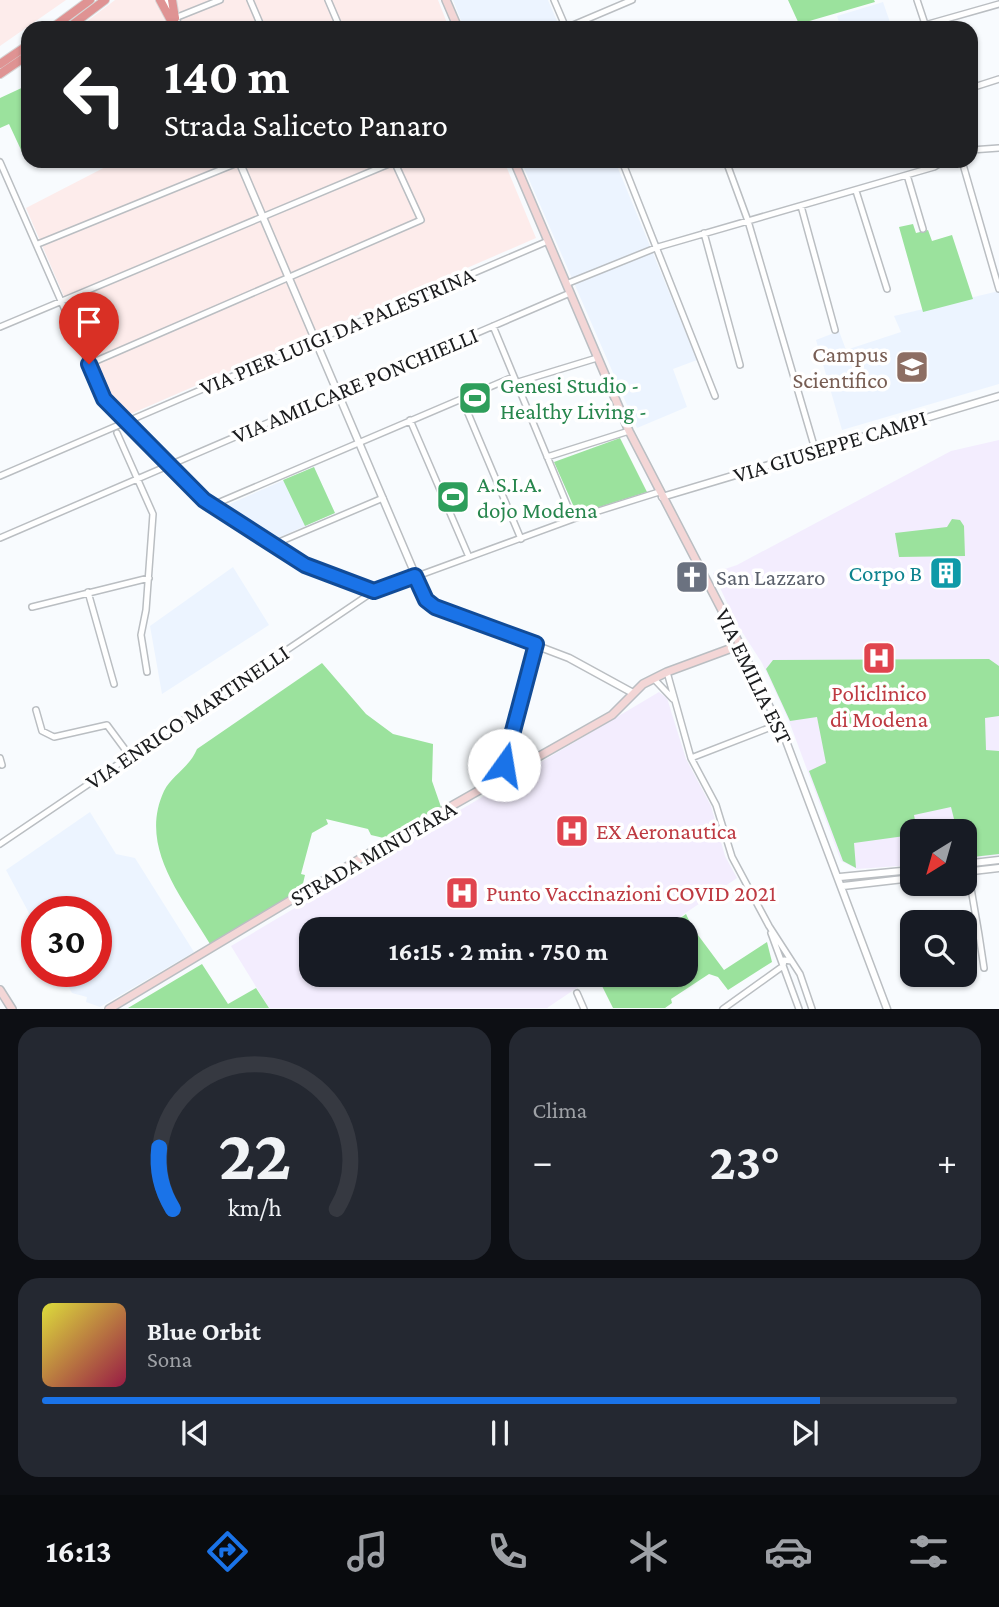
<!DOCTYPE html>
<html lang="it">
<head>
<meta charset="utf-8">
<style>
  :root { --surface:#171b24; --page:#242831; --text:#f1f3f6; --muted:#9ea1a6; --line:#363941; --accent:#1a73e8 }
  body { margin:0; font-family:"Crimson Pro",serif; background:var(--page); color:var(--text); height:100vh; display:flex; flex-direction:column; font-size:26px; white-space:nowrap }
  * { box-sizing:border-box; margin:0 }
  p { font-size:23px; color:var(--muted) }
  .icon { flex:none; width:38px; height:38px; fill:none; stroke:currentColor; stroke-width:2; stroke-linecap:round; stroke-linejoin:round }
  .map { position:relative; height:1009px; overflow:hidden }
  .sheet { display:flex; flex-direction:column; gap:18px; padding:18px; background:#0d0f14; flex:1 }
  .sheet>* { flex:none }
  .banner { position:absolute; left:21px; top:21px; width:957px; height:147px; border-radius:21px; box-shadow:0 2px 5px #0004; background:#202124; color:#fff; overflow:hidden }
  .needle { width:46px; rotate:217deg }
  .fabs { position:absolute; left:900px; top:819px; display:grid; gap:14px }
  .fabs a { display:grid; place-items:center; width:77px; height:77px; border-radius:14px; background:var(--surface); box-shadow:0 2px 5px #0004; font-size:35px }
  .speed { position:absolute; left:21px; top:896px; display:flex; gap:14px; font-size:35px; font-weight:700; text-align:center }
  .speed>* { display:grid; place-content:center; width:91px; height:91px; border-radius:50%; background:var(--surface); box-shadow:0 2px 5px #0004; line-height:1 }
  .speed .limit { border:10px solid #d22; background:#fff; color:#111 }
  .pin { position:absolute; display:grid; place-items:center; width:60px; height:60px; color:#fff; margin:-72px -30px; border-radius:50% 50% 50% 0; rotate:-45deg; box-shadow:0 0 7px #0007 }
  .pin .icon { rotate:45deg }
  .me { position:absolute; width:77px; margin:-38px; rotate:13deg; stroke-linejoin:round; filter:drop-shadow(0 0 5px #0008) }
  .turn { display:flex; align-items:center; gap:24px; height:147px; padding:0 28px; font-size:32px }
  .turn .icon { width:91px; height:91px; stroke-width:2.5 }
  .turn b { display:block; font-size:49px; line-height:60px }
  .big { font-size:52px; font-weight:700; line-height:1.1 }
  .sheet .card { flex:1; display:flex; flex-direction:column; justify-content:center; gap:10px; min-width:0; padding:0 24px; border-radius:21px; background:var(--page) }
  .sheet .dial { align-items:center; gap:0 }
  .dial svg { height:182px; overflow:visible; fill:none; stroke:var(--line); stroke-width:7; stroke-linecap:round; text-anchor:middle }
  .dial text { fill:var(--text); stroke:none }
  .song { display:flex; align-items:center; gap:21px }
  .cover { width:84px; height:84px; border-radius:10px; background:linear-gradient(135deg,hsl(60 70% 55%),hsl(340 70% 35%)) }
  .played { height:7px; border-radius:4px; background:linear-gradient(90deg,var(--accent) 85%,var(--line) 85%) }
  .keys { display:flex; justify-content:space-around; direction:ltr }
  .heat { display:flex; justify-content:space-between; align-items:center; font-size:38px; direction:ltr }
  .sheet .tiles { flex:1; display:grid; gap:18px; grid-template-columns:1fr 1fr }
  .card:last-child { grid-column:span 2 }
  .trip { position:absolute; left:299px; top:917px; width:399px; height:70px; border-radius:21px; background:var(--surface); box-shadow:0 2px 5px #0004; font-weight:700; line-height:70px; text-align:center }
  .dock { display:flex; height:112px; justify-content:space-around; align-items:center; background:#090b0e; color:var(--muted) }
  .dock .icon { width:49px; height:49px }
  .dock .selected { color:var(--accent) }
  .dock b { font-size:32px; color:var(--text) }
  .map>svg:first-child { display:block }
</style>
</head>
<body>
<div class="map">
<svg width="999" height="1009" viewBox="0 0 999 1009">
  <rect width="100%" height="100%" fill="#f8fbfe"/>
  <path fill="#ecf4ff" d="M453 0H548L560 28H464Z
    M883 2 892 28H841L837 16Z
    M521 161H615L697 360 673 369 687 407 637 428Z
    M999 291V384L842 430 816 340 839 331 846 350 901 332 894 316Z
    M314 467 335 513 273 540 223 507Z
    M233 567 269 625 162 694 150 626Z
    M90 812 116 854 135 858 194 952 100 1007 86 1002 87 997 72 993 60 971H96V912H37V928L6 870Z"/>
  <path fill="#fdeceb" d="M0 0H66L0 46Z
    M115 0H438L449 28H78Z
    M117 161H504L536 238 126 416 107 397 26 208Z"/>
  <path fill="#f3edfe" d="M999 440V855L964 859V831H912V865L857 869 841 861 789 721 762 663 737 624 713 573 737 565 951 451Z
    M659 692 667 698 686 759 711 806 725 856 737 878 662 929H312V975H596L547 1008H269L231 946Z"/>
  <path fill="#9be29d" d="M788 0H874L875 2 799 24Z
    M28 85V149L22 152 9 124 0 128V98Z
    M913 224 916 233 928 230 932 241 952 235 973 299 923 312 899 227Z
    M620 438 647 492 577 514 554 462Z
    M314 467 335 513 305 526 283 480Z
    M952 519 960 520 964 526 965 556 899 557 895 533 947 527Z
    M989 659 999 666V716L985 718 986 750 999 751V854L964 858V831H957L951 807 914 815 917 831H912V835L854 843 856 868 843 861 809 771 826 763 817 717 790 721 766 669 773 660Z
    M322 663 366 714 393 734 433 744 432 781 441 807 388 839 371 835 368 829 326 819 328 824 312 833 301 874 305 875 301 892 210 944C182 897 138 847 164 791 172 775 189 768 197 749Z
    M686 914 692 927 724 970 767 942 772 962 728 990 718 977 709 974 671 999 672 1003 665 1008H613L597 976 599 975H686V929H665Z
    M202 964 228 1004 256 988 269 1008H128Z"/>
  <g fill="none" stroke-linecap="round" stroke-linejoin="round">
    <defs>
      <path id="minor" d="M250 0 262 28
        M328 0 340 28
        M554 0 566 28 632 0
        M917 0 926 27
        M175 18 220 0
        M925 25 999 4
        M971 88 999 79
        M971 150 999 148
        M622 161 715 396
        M726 161 748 221 815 449
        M962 161 999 289
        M0 162 104 399 204 500 305 565 368 590H379L573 519 659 492
        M727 164 739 161
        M907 175 923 229
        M856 191 887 289
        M801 206 835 330
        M704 233 740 365
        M38 244 242 161
        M566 284 658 247 934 167 944 161
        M493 326 573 519
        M0 327 396 161
        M89 364 421 220 394 161
        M515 383 597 358
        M462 399 521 539
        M410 420 469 557
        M117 433 153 514 146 610 141 635 147 672
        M547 457 629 431
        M0 476 548 241
        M213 505 513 377
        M0 538 570 293
        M272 545 383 498
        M88 592 114 684
        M32 607 149 578
        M667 672 691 758 716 805 732 857 769 926 800 974 812 1009
        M654 679 673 699
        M36 710 42 731 54 737 107 725 130 756
        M0 758 2 765
        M691 758 779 724
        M509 774 504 758 536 644
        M0 844 374 591
        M771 933 799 1009
        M979 935 984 968
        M964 938 979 935 968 871
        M577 993 584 1009
        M723 1009 783 966 784 960 791 961"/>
      <path id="tertiary" d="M166 0 180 28
        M239 161 426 600 438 608 569 658 633 693
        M662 497 999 396
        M740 645 786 741 887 1009
        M964 864 999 860
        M964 872 999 868
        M840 877 912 870
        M843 886 912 878"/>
      <path id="secondary" d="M446 0 458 28
        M0 990 12 1009
        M109 1009 388 842 612 715 643 684 667 672 740 645 629 431 514 161"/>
      <path id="trunk" d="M160 0 175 28
        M172 0 175 18
        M52 28 90 0
        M68 28 105 0
        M0 64 28 45
        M0 74 28 55"/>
    </defs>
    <use href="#minor" stroke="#babec2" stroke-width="8"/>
    <use href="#tertiary" stroke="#babec2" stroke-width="9"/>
    <use href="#secondary" stroke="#babec2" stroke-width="10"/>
    <use href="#trunk" stroke="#d6d6d6" stroke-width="10"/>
    <use href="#minor" stroke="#fff" stroke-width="5"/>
    <use href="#tertiary" stroke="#fff" stroke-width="6"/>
    <use href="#secondary" stroke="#f3d6d6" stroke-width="7"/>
    <use href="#trunk" stroke="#df9393" stroke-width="8"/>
  </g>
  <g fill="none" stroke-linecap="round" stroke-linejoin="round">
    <defs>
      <path id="route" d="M89 364 104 399 204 500 305 565 374 591 415 576 426 600 435 607 536 644 504 765"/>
    </defs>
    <use href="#route" stroke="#114b97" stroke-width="18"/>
    <use href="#route" stroke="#1a73e8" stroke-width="12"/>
  </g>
  <defs>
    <symbol id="university-square" viewBox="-11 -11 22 22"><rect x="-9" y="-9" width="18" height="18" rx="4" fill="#8d6e63" stroke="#fff"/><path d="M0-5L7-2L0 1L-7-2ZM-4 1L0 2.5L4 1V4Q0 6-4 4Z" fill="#fff"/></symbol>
    <symbol id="stadium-square" viewBox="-11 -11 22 22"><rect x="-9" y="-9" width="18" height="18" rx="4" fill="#2e9e5b" stroke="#fff"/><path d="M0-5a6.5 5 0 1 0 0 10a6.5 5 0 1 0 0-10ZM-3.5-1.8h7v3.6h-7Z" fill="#fff"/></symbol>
    <symbol id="building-square" viewBox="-11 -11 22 22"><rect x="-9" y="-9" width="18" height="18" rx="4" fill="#0f9aa8" stroke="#fff"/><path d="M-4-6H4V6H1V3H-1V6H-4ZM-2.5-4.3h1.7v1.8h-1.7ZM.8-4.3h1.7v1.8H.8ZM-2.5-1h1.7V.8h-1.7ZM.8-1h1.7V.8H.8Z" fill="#fff"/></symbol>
    <symbol id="church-square" viewBox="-11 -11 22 22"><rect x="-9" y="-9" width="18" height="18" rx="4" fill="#6b7280" stroke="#fff"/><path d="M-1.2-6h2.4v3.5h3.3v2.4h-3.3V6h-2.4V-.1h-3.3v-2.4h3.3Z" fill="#fff"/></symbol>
    <symbol id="hospital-square" viewBox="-11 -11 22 22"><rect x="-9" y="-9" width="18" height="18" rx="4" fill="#e0444e" stroke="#fff"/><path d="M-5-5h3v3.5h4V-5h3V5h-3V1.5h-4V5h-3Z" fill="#fff"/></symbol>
  </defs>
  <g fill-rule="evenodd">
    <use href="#university-square" x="893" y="348" width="38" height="38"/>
    <use href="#stadium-square" x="456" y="379" width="38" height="38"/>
    <use href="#stadium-square" x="434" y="478" width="38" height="38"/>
    <use href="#building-square" x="927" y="554" width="38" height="38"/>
    <use href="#church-square" x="673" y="558" width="38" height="38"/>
    <use href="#hospital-square" x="860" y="639" width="38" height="38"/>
    <use href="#hospital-square" x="553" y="812" width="38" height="38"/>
    <use href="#hospital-square" x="443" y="874" width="38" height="38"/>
  </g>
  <g text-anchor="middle" stroke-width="7" stroke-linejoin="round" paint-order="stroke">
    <g font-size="23" fill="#1b1c1e" stroke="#fff">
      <text transform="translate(337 331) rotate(-23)" y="8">VIA PIER LUIGI DA PALESTRINA</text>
      <text transform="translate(355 385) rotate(-23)" y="8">VIA AMILCARE PONCHIELLI</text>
      <text transform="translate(830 446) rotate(-17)" y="8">VIA GIUSEPPE CAMPI</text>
      <text transform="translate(754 676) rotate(64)" y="8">VIA EMILIA EST</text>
      <text transform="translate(187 717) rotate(-34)" y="8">VIA ENRICO MARTINELLI</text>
      <text transform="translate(373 853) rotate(-30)" y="8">STRADA MINUTARA</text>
    </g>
    <g font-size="23" fill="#785e54" stroke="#fff" text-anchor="end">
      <text x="888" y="362">Campus<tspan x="888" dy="26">Scientifico</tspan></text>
    </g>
    <g font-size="23" fill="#27864d" stroke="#fff" text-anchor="start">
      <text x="500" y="393">Genesi Studio -<tspan x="500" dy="26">Healthy Living -</tspan></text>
      <text x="477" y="492">A.S.I.A.<tspan x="477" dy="26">dojo Modena</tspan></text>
    </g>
    <g font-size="23" fill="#0d838f" stroke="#fff" text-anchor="end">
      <text x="922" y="581">Corpo B</text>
    </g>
    <g font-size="23" fill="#5b616d" stroke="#fff" text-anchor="start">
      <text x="716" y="585">San Lazzaro</text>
    </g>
    <g font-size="23" fill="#be3a42" stroke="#fff" text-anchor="start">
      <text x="879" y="701" text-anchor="middle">Policlinico<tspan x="879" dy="26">di Modena</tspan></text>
      <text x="596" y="839">EX Aeronautica</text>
      <text x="486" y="901">Punto Vaccinazioni COVID 2021</text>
    </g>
  </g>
</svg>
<div class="fabs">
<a><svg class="needle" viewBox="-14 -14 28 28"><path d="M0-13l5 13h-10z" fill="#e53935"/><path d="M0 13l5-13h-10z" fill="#9ea1a6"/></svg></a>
<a><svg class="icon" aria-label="search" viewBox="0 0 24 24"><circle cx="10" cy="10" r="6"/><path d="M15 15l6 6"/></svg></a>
</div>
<div class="speed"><div class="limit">30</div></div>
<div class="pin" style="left:89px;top:364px;background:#d93025"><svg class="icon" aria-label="arrive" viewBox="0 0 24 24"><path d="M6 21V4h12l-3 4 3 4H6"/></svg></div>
<svg class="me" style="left:504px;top:765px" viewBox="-20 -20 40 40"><circle r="19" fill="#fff"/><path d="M0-13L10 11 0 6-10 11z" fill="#1a73e8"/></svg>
<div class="trip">16:15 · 2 min · 750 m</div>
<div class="banner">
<div class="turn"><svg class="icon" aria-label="left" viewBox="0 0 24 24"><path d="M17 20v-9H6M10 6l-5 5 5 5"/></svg><div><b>140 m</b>Strada Saliceto Panaro</div></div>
</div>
</div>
<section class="sheet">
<div class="tiles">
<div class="card dial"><svg viewBox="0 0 100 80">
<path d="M14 69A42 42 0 1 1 86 69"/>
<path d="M14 69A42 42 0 0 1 8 42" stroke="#1a73e8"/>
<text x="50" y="56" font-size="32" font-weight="700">22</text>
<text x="50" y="72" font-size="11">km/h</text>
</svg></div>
<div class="card"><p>Clima</p>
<div class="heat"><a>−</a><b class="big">23°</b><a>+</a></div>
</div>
<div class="card">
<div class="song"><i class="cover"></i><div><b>Blue Orbit</b><p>Sona</p></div></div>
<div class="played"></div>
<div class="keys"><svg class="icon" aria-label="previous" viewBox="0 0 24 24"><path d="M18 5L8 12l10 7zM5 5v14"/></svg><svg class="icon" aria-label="pause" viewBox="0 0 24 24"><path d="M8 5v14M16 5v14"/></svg><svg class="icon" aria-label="next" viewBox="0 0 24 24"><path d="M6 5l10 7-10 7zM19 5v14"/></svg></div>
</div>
</div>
</section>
<nav class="dock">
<b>16:13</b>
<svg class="icon selected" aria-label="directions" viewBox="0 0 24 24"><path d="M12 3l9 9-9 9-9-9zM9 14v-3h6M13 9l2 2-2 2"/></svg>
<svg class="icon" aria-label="music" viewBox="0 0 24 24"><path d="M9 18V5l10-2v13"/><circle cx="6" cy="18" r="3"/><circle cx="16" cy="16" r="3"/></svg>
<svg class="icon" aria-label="phone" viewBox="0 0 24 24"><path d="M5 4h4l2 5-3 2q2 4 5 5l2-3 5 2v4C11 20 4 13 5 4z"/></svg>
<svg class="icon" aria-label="climate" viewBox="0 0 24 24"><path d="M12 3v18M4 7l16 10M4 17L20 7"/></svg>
<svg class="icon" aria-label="car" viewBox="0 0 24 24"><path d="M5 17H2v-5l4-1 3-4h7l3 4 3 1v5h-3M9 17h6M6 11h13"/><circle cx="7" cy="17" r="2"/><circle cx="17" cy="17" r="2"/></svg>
<svg class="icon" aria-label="filters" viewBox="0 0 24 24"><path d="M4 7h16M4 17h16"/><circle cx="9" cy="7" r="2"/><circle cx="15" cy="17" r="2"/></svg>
</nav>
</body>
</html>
